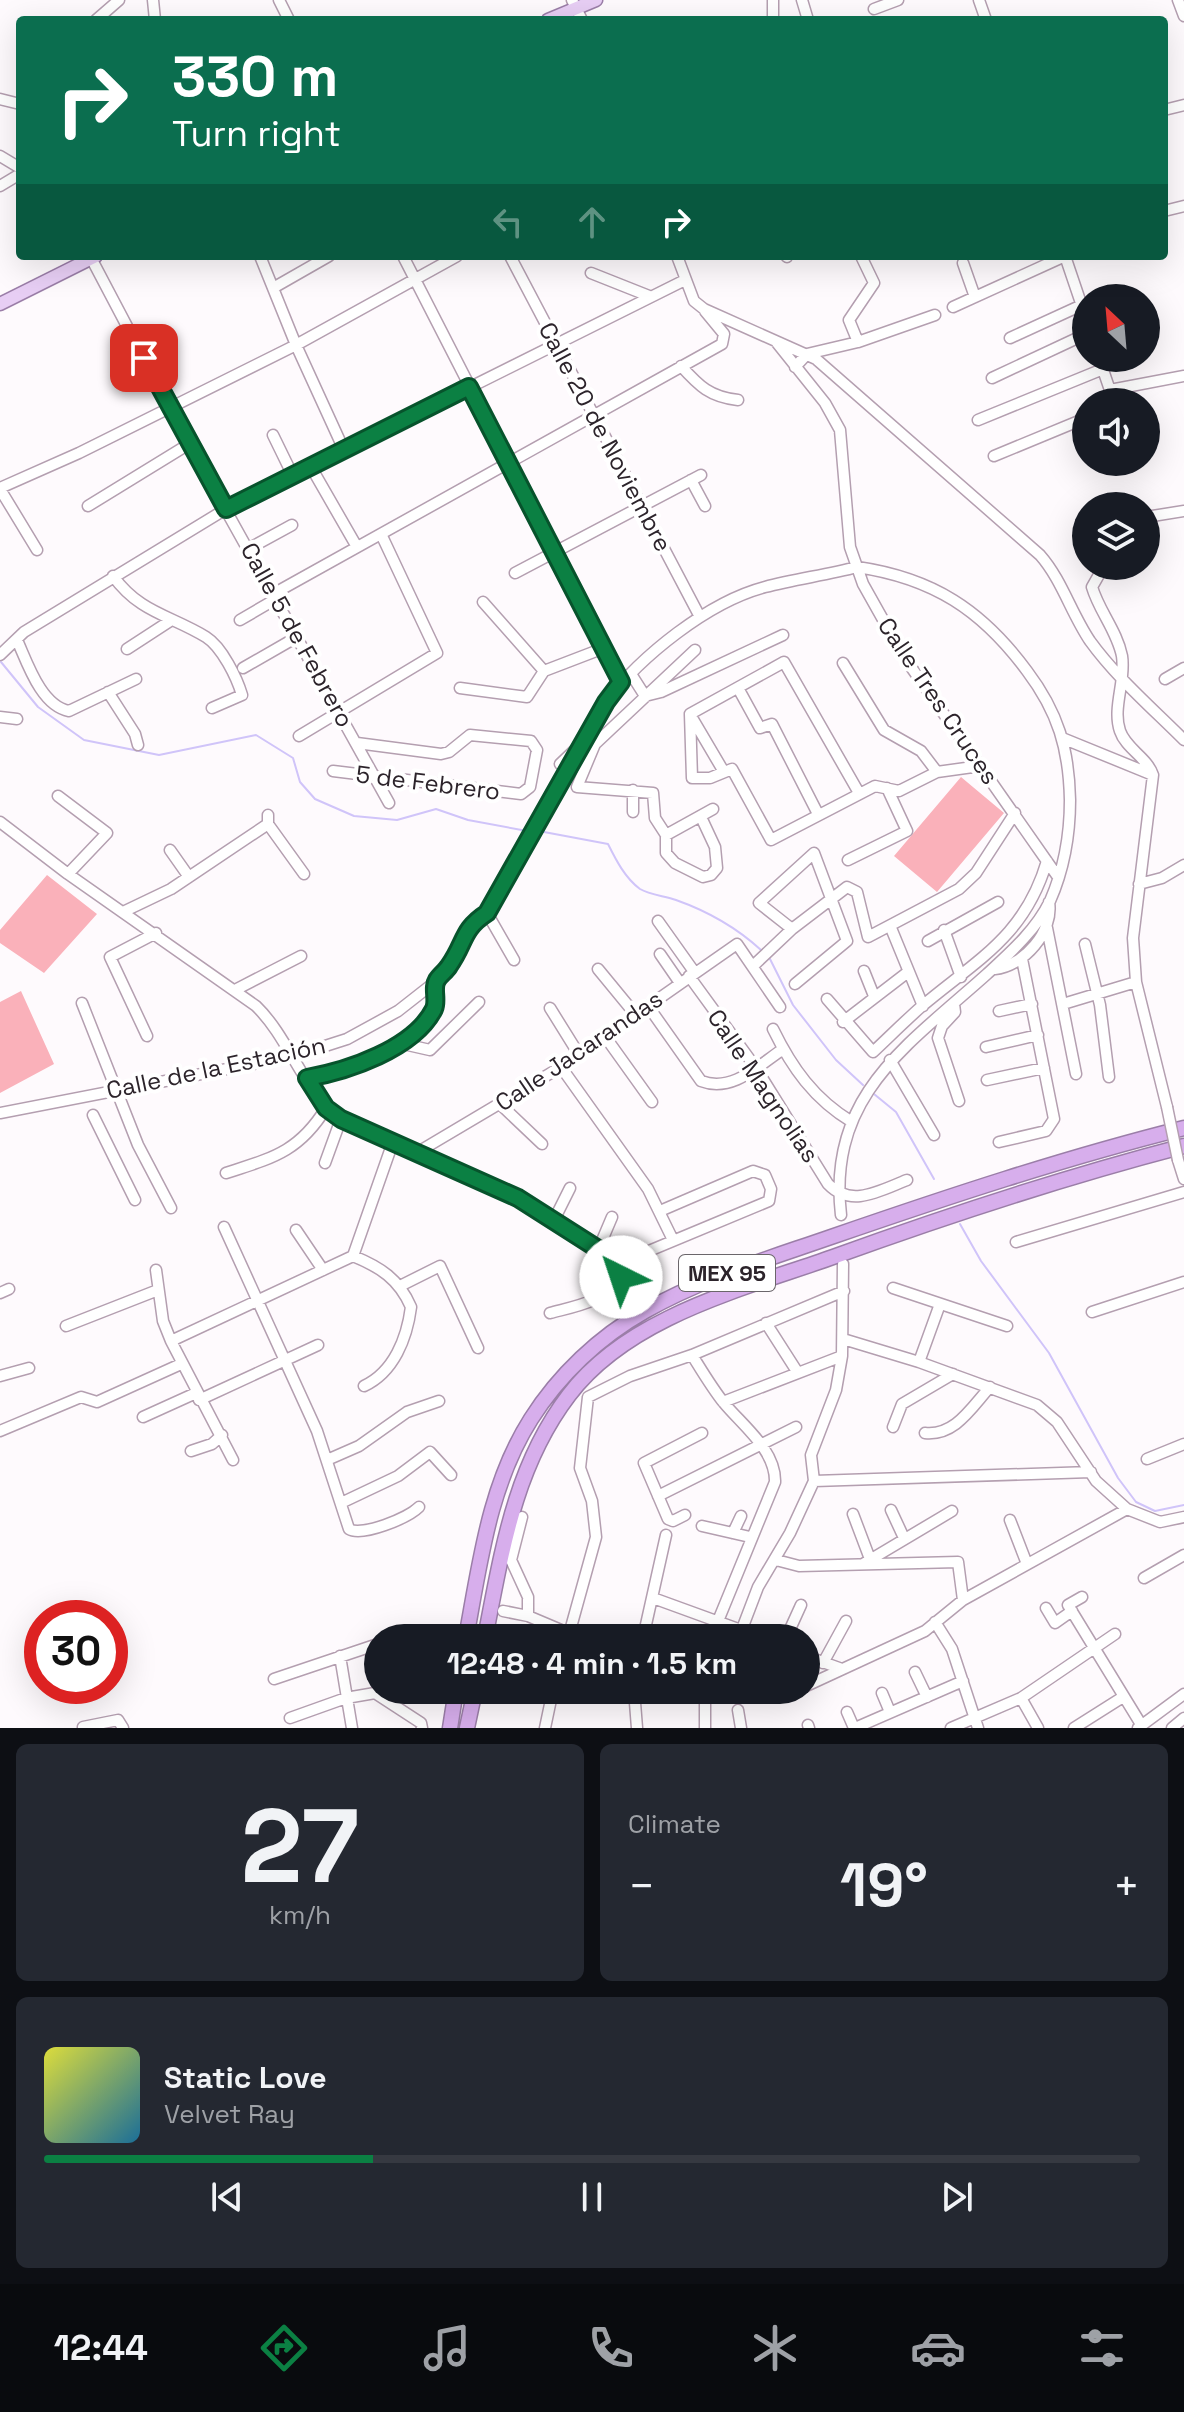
<!DOCTYPE html>
<html lang="en">
<head>
<meta charset="utf-8">
<style>
  :root { --surface:#171b24; --page:#242831; --text:#f1f3f6; --muted:#9ea1a6; --line:#363941; --accent:#0b8043 }
  body { margin:0; font-family:"Space Grotesk",sans-serif; background:var(--page); color:var(--text); height:100vh; display:flex; flex-direction:column; font-size:30px; white-space:nowrap }
  * { box-sizing:border-box; margin:0 }
  p { font-size:26px; color:var(--muted) }
  .icon { flex:none; width:44px; height:44px; fill:none; stroke:currentColor; stroke-width:2; stroke-linecap:round; stroke-linejoin:round }
  .map { position:relative; height:1728px; overflow:hidden }
  .details { display:flex; flex-direction:column; gap:16px; padding:16px; background:#0d0f14; flex:1 }
  .details>* { flex:none }
  .banner { position:absolute; left:16px; top:16px; width:1152px; height:244px; border-radius:8px; box-shadow:0 8px 32px #0002; background:#0b6e4f; color:#fff; overflow:hidden }
  .needle { width:52px; rotate:334deg }
  .tools { position:absolute; left:1072px; top:284px; display:grid; gap:16px }
  .tools a { display:grid; place-items:center; width:88px; height:88px; border-radius:50%; background:var(--surface); box-shadow:0 8px 32px #0002; font-size:40px }
  .speed { position:absolute; left:24px; top:1600px; display:flex; gap:16px; font-size:40px; font-weight:700; text-align:center }
  .speed>* { display:grid; place-content:center; width:104px; height:104px; border-radius:50%; background:var(--surface); box-shadow:0 8px 32px #0002; line-height:1 }
  .speed .limit { border:12px solid #d22; background:#fff; color:#111 }
  .pin { position:absolute; display:grid; place-items:center; width:68px; height:68px; color:#fff; margin:-34px; border-radius:16px; box-shadow:0 4px 12px #0006 }
  .me { position:absolute; width:88px; margin:-44px; rotate:319deg; stroke-linejoin:round; filter:drop-shadow(0 0 6px #0008) }
  .turn { display:flex; align-items:center; gap:28px; height:168px; padding:0 24px; font-size:36px }
  .turn .icon { width:104px; height:104px; stroke-width:2.5 }
  .turn b { display:block; font-size:56px; line-height:68px }
  .lanes { display:flex; align-items:center; height:76px; padding:0 24px; background:#0003; justify-content:center; gap:40px; direction:ltr }
  .lanes .off { opacity:.35 }
  .big { font-size:60px; font-weight:700; line-height:1.1 }
  .details .card { flex:1; display:flex; flex-direction:column; justify-content:center; gap:12px; min-width:0; padding:0 28px; border-radius:12px; background:var(--page) }
  .details .dial { align-items:center; gap:0 }
  .dial b { font-size:104px; line-height:1 }
  .song { display:flex; align-items:center; gap:24px }
  .cover { width:96px; height:96px; border-radius:12px; background:linear-gradient(135deg,hsl(60 70% 55%),hsl(200 70% 35%)) }
  .played { height:8px; border-radius:4px; background:linear-gradient(90deg,var(--accent) 30%,var(--line) 30%) }
  .keys { display:flex; justify-content:space-around; direction:ltr }
  .heat { display:flex; justify-content:space-between; align-items:center; font-size:44px; direction:ltr }
  .details .tiles { flex:1; display:grid; gap:16px; grid-template-columns:1fr 1fr }
  .card:last-child { grid-column:span 2 }
  .trip { position:absolute; left:364px; top:1624px; width:456px; height:80px; border-radius:40px; background:var(--surface); box-shadow:0 8px 32px #0002; font-weight:700; line-height:80px; text-align:center }
  .tab-bar { display:flex; height:128px; justify-content:space-around; align-items:center; background:#090b0e; color:var(--muted) }
  .tab-bar .icon { width:56px; height:56px }
  .tab-bar .current { color:var(--accent) }
  .tab-bar b { font-size:36px; color:var(--text) }
  .map>svg:first-child { display:block }
</style>
</head>
<body>
<div class="map">
<svg width="1184" height="1728" viewBox="0 0 1184 1728">
  <rect width="100%" height="100%" fill="#fefafd"/>
  <path fill="#fab1ba" d="M961 777 1004 813 937 892 894 856Z
    M47 875 97 914 44 973 0 943V930Z
    M21 991 54 1064 0 1093V1002Z"/>
  <g fill="none" stroke-linecap="round" stroke-linejoin="round">
    <path stroke="#d0c4f9" stroke-width="2" d="M1 662 38 707 84 740 159 755 256 735 293 758 300 782 315 799 354 816 397 820 436 809 468 820 527 831
      M544 832 608 844C616 860 625 878 640 889 650 895 665 896 676 900 707 911 737 928 761 950
      M770 959 793 1005 836 1060 863 1085
      M874 1094 896 1112 934 1179
      M960 1224 981 1261 1049 1353 1118 1478 1136 1502 1155 1511 1184 1505"/>
    <defs>
      <path id="minor" d="M153 0 155 20
        M279 0 289 20
        M572 0 582 20
        M802 0 808 20
        M979 0 986 20
        M1178 0 1184 16
        M874 9 898 0
        M96 20 119 0
        M773 20V0
        M0 99 20 104
        M1164 110 1184 105
        M0 156 20 168
        M0 186 20 174
        M1164 211 1184 206
        M90 256 189 444 389 803
        M260 256 296 345 344 450
        M403 256 621 682
        M510 256 700 617
        M677 256 694 301 704 309 816 359 1040 555C1062 580 1071 613 1090 641 1116 677 1152 708 1184 740
        M786 256 787 257
        M1065 256 1086 318
        M963 263 975 297
        M591 273 649 296
        M273 288 329 256
        M953 307 1065 256
        M1010 338 1082 305
        M858 342 849 320 874 283 861 256
        M777 343 825 403 840 430 850 547 863 584 904 657 1058 877
        M1099 358 1114 402
        M681 366C699 386 710 397 738 400
        M795 367 807 354 858 342 935 315
        M992 378 1086 334
        M1110 390 1184 376
        M978 420 1103 369
        M273 435 293 476
        M994 456 1086 418
        M311 467 357 547
        M691 480 705 506
        M0 488 79 453 296 345 457 256
        M0 489 37 550
        M88 506 189 444
        M1146 517 1184 511
        M248 549 292 525
        M1104 566 1092 587C1099 611 1117 631 1122 656 1126 681 1112 708 1120 731 1126 749 1147 757 1153 775L1133 938 1136 982 1167 1107
        M515 573 701 475
        M113 576C140 613 170 615 206 637 222 647 237 678 242 695L212 708
        M273 594 722 344 724 334 705 311
        M483 602 544 671
        M240 620 276 599
        M17 640C27 662 41 706 69 711L136 679
        M127 649 170 621
        M695 650 595 744 577 787 653 793 655 818 666 835V853L675 863 703 877 711 875 717 868 715 847 701 817
        M0 655 24 632 226 509 685 280
        M843 663 884 730 921 751 937 772
        M243 668 297 637
        M631 674 645 696 661 692 783 635
        M1165 679 1184 668
        M460 688 527 697 544 671 604 648
        M738 688 760 728 772 724 818 814
        M108 692 135 734 138 745
        M690 714 692 778H710L732 769 771 840 875 786 899 791 937 772 980 766
        M690 714 784 662 859 793
        M691 716 724 772
        M0 717 17 719
        M299 736 437 653 381 534
        M1062 738 1153 775
        M560 764 581 744
        M333 771 521 794 530 787 537 750 531 741 470 735 449 752 441 754 357 743
        M58 796 107 833 68 874
        M633 812V790
        M0 822 68 874 256 1006C290 1039 303 1092 341 1119L518 1198 620 1263
        M268 824 304 874
        M666 835 713 809
        M170 850 189 877
        M848 860 907 831 887 788
        M1139 884 1162 878 1184 865
        M125 911 171 889 268 824V815
        M487 913 514 960
        M658 921 695 973
        M891 928 923 1006
        M1047 928 1076 1074
        M792 929 759 903 814 853 847 941 795 984
        M944 930 961 977
        M928 941 998 902
        M1085 944 1100 1005 1109 1077
        M660 954 680 983
        M753 966 792 929 847 887 857 892 868 937 959 889 976 873 1015 813
        M598 969 635 1014
        M995 969C1024 966 1054 931 1049 902
        M864 971 874 996
        M689 976 756 1068 828 1184C851 1208 879 1191 907 1180
        M235 990 301 956
        M827 999 873 1052C889 1037 905 1021 922 1006 978 959 1025 936 1047 861
        M82 1003 138 1145 171 1208
        M954 1004 955 1012 942 1026 938 1038 959 1101
        M1063 1004 1136 982
        M648 1006 701 1081C732 1093 758 1066 783 1049
        M550 1008 578 1053
        M999 1011 1032 1004
        M843 1022 908 972
        M773 1029C792 1068 814 1099 852 1122
        M604 1035 652 1102
        M147 1036 110 957 156 933
        M399 1043 430 1050 479 1002
        M986 1047 1038 1035
        M890 1060 934 1135
        M561 1067 648 1189 672 1238
        M307 1078C342 1071 422 1045 435 1006 437 999 435 989 435 982
        M987 1080 1044 1068
        M501 1105 542 1144
        M0 1113 294 1056 347 1039 398 1011 435 982 462 945 466 929 487 913 606 702C641 656 708 602 765 587 795 579 827 575 857 567 933 578 982 610 1027 671 1058 712 1069 749 1070 800 1070 835 1064 869 1050 901 1036 930 1010 953 987 974 908 1045 827 1095 841 1215
        M93 1115 135 1200
        M999 1142 1046 1131 1054 1119 1022 959
        M418 1152 561 1067 737 944 780 1007
        M1178 1160 1184 1179
        M325 1163 341 1119
        M226 1173C272 1158 299 1152 326 1108
        M554 1220 570 1188
        M224 1227 317 1431 349 1529C362 1537 408 1518 419 1507
        M296 1230 323 1270
        M1016 1242 1184 1192
        M598 1250 612 1217
        M353 1256C380 1267 399 1279 411 1307 407 1338 394 1372 364 1386
        M620 1263 769 1201 771 1189 765 1175 753 1171 660 1211
        M156 1270 163 1321 171 1341 233 1460
        M400 1286 440 1266 478 1348
        M893 1288 1007 1326
        M0 1293 9 1289
        M1092 1312 1184 1282
        M550 1313C576 1306 605 1302 621 1277L620 1263
        M766 1323 798 1373
        M66 1326 158 1290
        M843 1339 919 1362 1037 1405 1057 1422 1096 1481 1127 1509 1160 1522 1184 1517
        M171 1341 353 1256 393 1142
        M692 1355C702 1371 712 1388 724 1403 742 1425 776 1450 775 1482L718 1621
        M919 1362 940 1304
        M0 1376 29 1368
        M199 1400 318 1345
        M723 1402 842 1356
        M143 1417 196 1393
        M893 1427 902 1404 953 1374
        M0 1431 81 1397 97 1402 181 1364
        M925 1433C955 1436 971 1408 990 1387
        M191 1451 212 1444 222 1435
        M1147 1459 1184 1444
        M327 1460 359 1446 407 1412 439 1401
        M814 1481 1091 1472
        M658 1496 796 1427
        M341 1503 398 1476 430 1452 451 1475
        M891 1510 904 1538
        M853 1514 870 1559
        M685 1515 673 1521 668 1519 644 1463 702 1433
        M522 1517 511 1560 528 1597V1616
        M1010 1520 1027 1564
        M702 1526 750 1537
        M733 1533 741 1516
        M776 1560 799 1566 958 1562 963 1600
        M863 1564 952 1511
        M1144 1578 1184 1555
        M1082 1597 1068 1605 1142 1726
        M653 1598 763 1638
        M1046 1608 1055 1623 1072 1611
        M503 1611 528 1616 580 1638
        M935 1622 952 1649 978 1728
        M742 1629 758 1587 790 1533 814 1481 811 1455 836 1390 842 1356 843 1264
        M568 1638 596 1537 592 1501 580 1468 588 1397 630 1376 692 1355 844 1291
        M643 1638 666 1535
        M786 1638 801 1605
        M340 1656 352 1728
        M806 1656 842 1669
        M823 1663 846 1621
        M915 1672 927 1697
        M274 1679 378 1644
        M806 1686 925 1631 963 1600 1127 1509
        M634 1690 637 1728
        M698 1690 705 1697V1728
        M774 1690 777 1697 796 1690
        M882 1693 890 1712
        M1021 1698 1038 1728
        M738 1710 741 1728
        M847 1712 854 1728
        M290 1718 346 1698 375 1693 421 1723 422 1728
        M808 1725 809 1728
        M83 1727 118 1720 123 1728
        M545 1728 553 1690
        M855 1728 963 1681
        M951 1728 1021 1698 1115 1634
        M1074 1728 1123 1697
        M1138 1728 1184 1694
        M1172 1728 1184 1718"/>
      <path id="major" d="M548 20 596 0
        M0 304 96 256"/>
      <path id="highway" d="M466 1638C480 1563 489 1485 531 1419 559 1375 599 1337 645 1311 703 1278 768 1259 831 1237 947 1197 1064 1158 1184 1128
        M485 1638C502 1552 514 1467 569 1395 629 1316 743 1289 833 1257 949 1215 1065 1177 1184 1146
        M450 1728 456 1690
        M467 1728 475 1690"/>
    </defs>
    <use href="#minor" stroke="#b49fb0" stroke-width="13"/>
    <use href="#major" stroke="#9b7ea8" stroke-width="15"/>
    <use href="#highway" stroke="#9b7ea8" stroke-width="17"/>
    <use href="#minor" stroke="#fff" stroke-width="10"/>
    <use href="#major" stroke="#e7cef4" stroke-width="12"/>
    <use href="#highway" stroke="#d7aeec" stroke-width="14"/>
    <defs>
      <path id="minor-bridge" d="M1167 1107 1178 1160"/>
    </defs>
    <use href="#minor-bridge" stroke="#b49fb0" stroke-width="13" stroke-linecap="butt"/>
    <use href="#minor-bridge" stroke="#fff" stroke-width="10"/>
  </g>
  <g fill="none" stroke-linecap="round" stroke-linejoin="round">
    <defs>
      <path id="route" d="M144 358 226 509 469 387 621 682 606 702 487 913C461 930 466 942 449 966 446 971 440 975 437 980 432 988 438 1000 434 1009 414 1049 347 1071 307 1078L326 1108 341 1119 518 1198 620 1263 621 1277"/>
    </defs>
    <use href="#route" stroke="#07532c" stroke-width="20"/>
    <use href="#route" stroke="#0b8043" stroke-width="14"/>
  </g>
  <g text-anchor="middle" stroke-width="8" stroke-linejoin="round" paint-order="stroke">
    <rect fill="#fff" stroke="#6b666b" stroke-width="2" x="679" y="1255" width="96" height="36" rx="6"/>
    <g font-size="22" font-weight="bold" fill="#2c242b">
      <text x="727" y="1281">MEX 95</text>
    </g>
    <g font-size="24" fill="#2c242b" stroke="#fff">
      <text transform="translate(605 437) rotate(62)" y="8">Calle 20 de Noviembre</text>
      <text transform="translate(297 635) rotate(61)" y="8">Calle 5 de Febrero</text>
      <text transform="translate(938 701) rotate(56)" y="8">Calle Tres Cruces</text>
      <text transform="translate(428 783) rotate(7)" y="8">5 de Febrero</text>
      <text transform="translate(579 1051) rotate(-34)" y="8">Calle Jacarandas</text>
      <text transform="translate(216 1068) rotate(-12)" y="8">Calle de la Estación</text>
      <text transform="translate(763 1086) rotate(56)" y="8">Calle Magnolias</text>
    </g>
  </g>
</svg>
<div class="tools">
<a><svg class="needle" viewBox="-14 -14 28 28"><path d="M0-13l5 13h-10z" fill="#e53935"/><path d="M0 13l5-13h-10z" fill="#9ea1a6"/></svg></a>
<a><svg class="icon" aria-label="sound" viewBox="0 0 24 24"><path d="M4 9h4l5-4v14l-5-4H4zM17 9q2 3 0 6"/></svg></a>
<a><svg class="icon" aria-label="layers" viewBox="0 0 24 24"><path d="M12 4l9 5-9 5-9-5zM3 14l9 5 9-5"/></svg></a>
</div>
<div class="speed"><div class="limit">30</div></div>
<div class="pin" style="left:144px;top:358px;background:#d93025"><svg class="icon" aria-label="arrive" viewBox="0 0 24 24"><path d="M6 21V4h12l-3 4 3 4H6"/></svg></div>
<svg class="me" style="left:621px;top:1277px" viewBox="-20 -20 40 40"><circle r="19" fill="#fff"/><path d="M0-13L10 11 0 6-10 11z" fill="#0b8043"/></svg>
<div class="trip">12:48 · 4 min · 1.5 km</div>
<div class="banner">
<div class="turn"><svg class="icon" aria-label="right" viewBox="0 0 24 24"><path d="M7 20v-9h11M14 6l5 5-5 5"/></svg><div><b>330 m</b>Turn right</div></div>
<div class="lanes"><svg class="icon off" aria-label="left" viewBox="0 0 24 24"><path d="M17 20v-9H6M10 6l-5 5 5 5"/></svg><svg class="icon off" aria-label="ahead" viewBox="0 0 24 24"><path d="M12 20V5M6 11l6-6 6 6"/></svg><svg class="icon" aria-label="right" viewBox="0 0 24 24"><path d="M7 20v-9h11M14 6l5 5-5 5"/></svg></div>
</div>
</div>
<section class="details">
<div class="tiles">
<div class="card dial"><b>27</b><p>km/h</p></div>
<div class="card"><p>Climate</p>
<div class="heat"><a>−</a><b class="big">19°</b><a>+</a></div>
</div>
<div class="card">
<div class="song"><i class="cover"></i><div><b>Static Love</b><p>Velvet Ray</p></div></div>
<div class="played"></div>
<div class="keys"><svg class="icon" aria-label="previous" viewBox="0 0 24 24"><path d="M18 5L8 12l10 7zM5 5v14"/></svg><svg class="icon" aria-label="pause" viewBox="0 0 24 24"><path d="M8 5v14M16 5v14"/></svg><svg class="icon" aria-label="next" viewBox="0 0 24 24"><path d="M6 5l10 7-10 7zM19 5v14"/></svg></div>
</div>
</div>
</section>
<nav class="tab-bar">
<b>12:44</b>
<svg class="icon current" aria-label="directions" viewBox="0 0 24 24"><path d="M12 3l9 9-9 9-9-9zM9 14v-3h6M13 9l2 2-2 2"/></svg>
<svg class="icon" aria-label="music" viewBox="0 0 24 24"><path d="M9 18V5l10-2v13"/><circle cx="6" cy="18" r="3"/><circle cx="16" cy="16" r="3"/></svg>
<svg class="icon" aria-label="phone" viewBox="0 0 24 24"><path d="M5 4h4l2 5-3 2q2 4 5 5l2-3 5 2v4C11 20 4 13 5 4z"/></svg>
<svg class="icon" aria-label="climate" viewBox="0 0 24 24"><path d="M12 3v18M4 7l16 10M4 17L20 7"/></svg>
<svg class="icon" aria-label="car" viewBox="0 0 24 24"><path d="M5 17H2v-5l4-1 3-4h7l3 4 3 1v5h-3M9 17h6M6 11h13"/><circle cx="7" cy="17" r="2"/><circle cx="17" cy="17" r="2"/></svg>
<svg class="icon" aria-label="filters" viewBox="0 0 24 24"><path d="M4 7h16M4 17h16"/><circle cx="9" cy="7" r="2"/><circle cx="15" cy="17" r="2"/></svg>
</nav>
</body>
</html>
